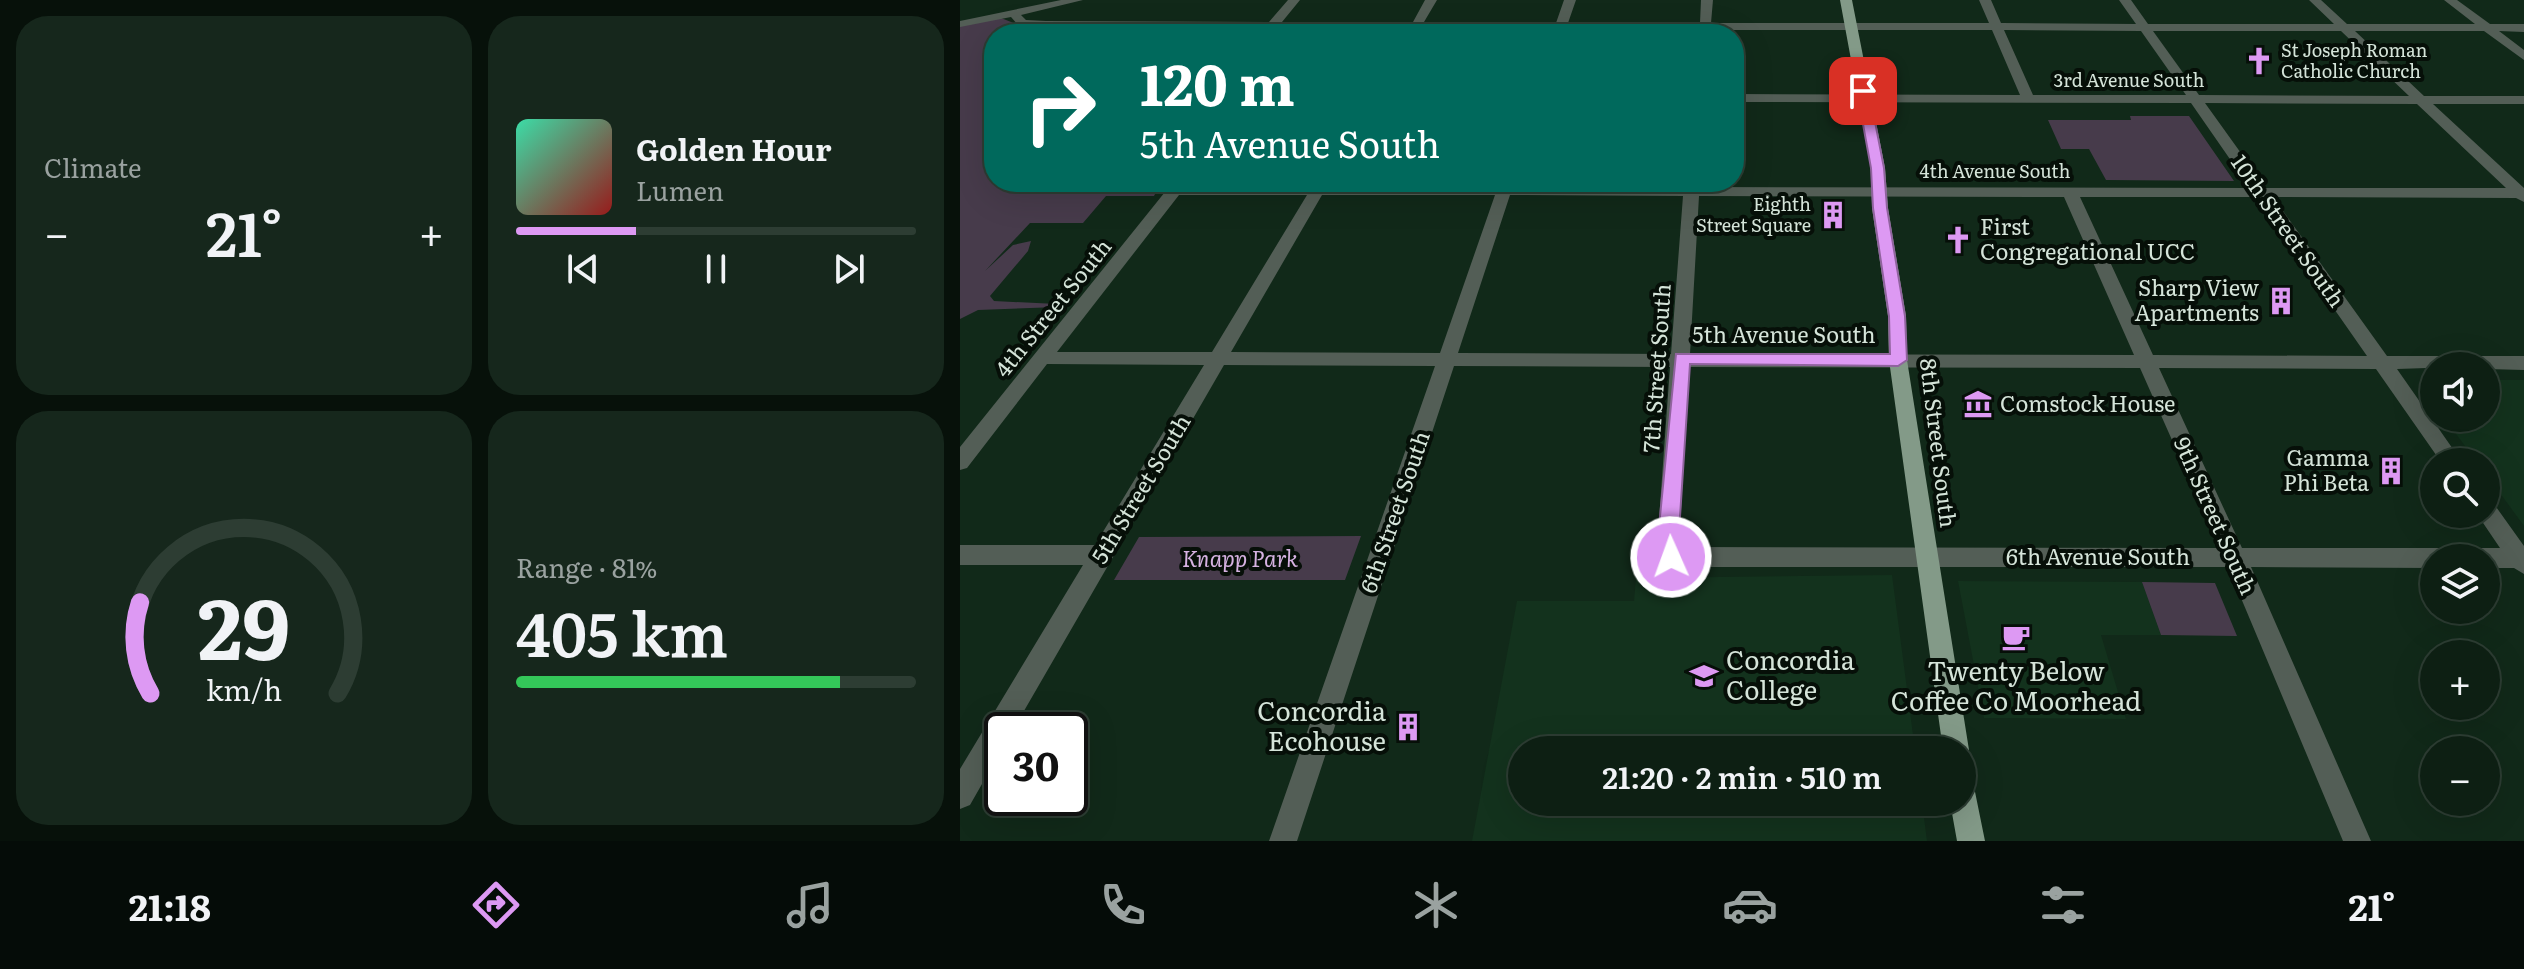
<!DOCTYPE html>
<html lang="en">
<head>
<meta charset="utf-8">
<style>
  :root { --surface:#0d1f13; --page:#16271c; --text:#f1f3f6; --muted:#9aa2a0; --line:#2d3d33; --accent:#dd99f3 }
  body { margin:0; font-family:Literata,serif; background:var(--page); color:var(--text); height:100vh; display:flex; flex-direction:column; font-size:30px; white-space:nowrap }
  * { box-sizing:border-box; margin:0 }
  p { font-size:26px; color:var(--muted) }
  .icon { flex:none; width:44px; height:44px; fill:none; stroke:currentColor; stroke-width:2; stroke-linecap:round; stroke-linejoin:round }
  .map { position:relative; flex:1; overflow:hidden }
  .details { display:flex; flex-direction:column; gap:16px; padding:16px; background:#07110a; width:960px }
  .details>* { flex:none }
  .top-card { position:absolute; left:24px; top:24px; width:760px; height:168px; border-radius:32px; box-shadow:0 8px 32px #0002,0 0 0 2px var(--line); background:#00695c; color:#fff; overflow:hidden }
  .controls { position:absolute; left:1460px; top:352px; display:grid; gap:16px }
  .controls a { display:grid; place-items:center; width:80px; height:80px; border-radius:50%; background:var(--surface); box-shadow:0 8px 32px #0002,0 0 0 2px var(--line); font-size:40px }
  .speed { position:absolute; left:24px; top:712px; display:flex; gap:16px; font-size:40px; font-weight:700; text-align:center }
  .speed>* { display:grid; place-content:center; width:104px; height:104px; border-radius:50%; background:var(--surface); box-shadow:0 8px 32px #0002,0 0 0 2px var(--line); line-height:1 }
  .speed .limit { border:4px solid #111; border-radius:12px; background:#fff; color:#111 }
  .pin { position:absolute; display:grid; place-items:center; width:68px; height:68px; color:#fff; margin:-34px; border-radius:16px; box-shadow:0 4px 12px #0006 }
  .me { position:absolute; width:88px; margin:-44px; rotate:358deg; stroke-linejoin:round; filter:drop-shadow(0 0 6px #0008) }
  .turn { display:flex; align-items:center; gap:28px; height:168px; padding:0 24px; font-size:36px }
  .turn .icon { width:104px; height:104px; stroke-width:2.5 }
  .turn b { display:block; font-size:56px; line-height:68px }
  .big { font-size:60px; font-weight:600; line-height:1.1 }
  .details .tile { flex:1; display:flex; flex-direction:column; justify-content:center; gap:12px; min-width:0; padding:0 28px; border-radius:32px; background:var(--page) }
  .details .dial { align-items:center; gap:0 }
  .dial svg { height:208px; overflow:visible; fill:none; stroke:var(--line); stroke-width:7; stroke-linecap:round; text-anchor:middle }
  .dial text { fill:var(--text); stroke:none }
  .song { display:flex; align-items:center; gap:24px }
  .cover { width:96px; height:96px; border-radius:12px; background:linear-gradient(135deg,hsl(160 70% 55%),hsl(0 70% 35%)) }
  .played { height:8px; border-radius:4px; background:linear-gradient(90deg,var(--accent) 30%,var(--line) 30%) }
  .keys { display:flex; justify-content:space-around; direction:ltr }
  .heat { display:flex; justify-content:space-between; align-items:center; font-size:44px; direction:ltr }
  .charge { height:12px; border-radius:6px; background:linear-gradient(90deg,#34c759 81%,var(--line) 0) }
  .details .tiles { flex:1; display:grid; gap:16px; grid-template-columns:repeat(2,1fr) }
  .trip { position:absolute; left:548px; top:736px; width:468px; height:80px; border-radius:40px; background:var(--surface); box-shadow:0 8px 32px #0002,0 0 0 2px var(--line); font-weight:600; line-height:80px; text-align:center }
  .dock { display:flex; height:128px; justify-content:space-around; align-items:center; background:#050c08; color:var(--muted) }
  .dock .icon { width:56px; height:56px }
  .dock .current { color:var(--accent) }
  .dock b { font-size:36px; color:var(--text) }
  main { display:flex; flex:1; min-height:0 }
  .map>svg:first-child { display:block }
</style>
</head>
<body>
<main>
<section class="details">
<div class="tiles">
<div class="tile"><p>Climate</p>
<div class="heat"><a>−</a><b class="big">21°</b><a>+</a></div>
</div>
<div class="tile">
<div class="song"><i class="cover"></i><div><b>Golden Hour</b><p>Lumen</p></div></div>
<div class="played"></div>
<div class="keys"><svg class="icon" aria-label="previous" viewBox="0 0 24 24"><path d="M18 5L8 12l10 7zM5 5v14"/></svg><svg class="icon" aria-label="pause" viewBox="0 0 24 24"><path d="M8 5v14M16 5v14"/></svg><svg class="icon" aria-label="next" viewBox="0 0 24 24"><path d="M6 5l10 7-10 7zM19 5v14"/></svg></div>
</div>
<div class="tile dial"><svg viewBox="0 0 100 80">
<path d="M14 69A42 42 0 1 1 86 69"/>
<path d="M14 69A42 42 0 0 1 10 34" stroke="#dd99f3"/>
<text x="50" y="56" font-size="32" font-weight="700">29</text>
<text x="50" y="72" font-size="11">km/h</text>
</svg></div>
<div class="tile"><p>Range · 81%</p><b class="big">405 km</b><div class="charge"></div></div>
</div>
</section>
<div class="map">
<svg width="1564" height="841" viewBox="0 0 1564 841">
  <rect width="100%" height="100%" fill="#112919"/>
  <path fill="#13321d" d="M1526 380H1564V526L1526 474V462H1517L1484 418H1526Z
    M932 575 955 750H562V802H962L967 841H512L557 601H674L676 578Z
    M998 581 1182 582 1201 635H1141L1166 719 1024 718Z"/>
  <path fill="#473b4b" d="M41 18 64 27 199 28 200 34H34V182H201L194 196H146L123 223H70L25 271 53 245 71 241 68 251 30 296 34 301 97 304 98 307 18 310 0 319V26Z
    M1170 116H1229L1274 181 1146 180 1129 149H1101L1088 120H1171Z
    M401 536 385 580H154L179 537Z
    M1182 582 1255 583 1277 636 1201 635Z"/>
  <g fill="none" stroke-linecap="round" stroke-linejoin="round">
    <path fill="#535e56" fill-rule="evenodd" d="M101 0H123L61 15 66 20 86 21 309 22 328 0H340L322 22H453L465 0H477L464 22 596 23 604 0H616L608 23H740L741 0H753L751 23H1029L1019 0H1031L1041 23 1176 24 1159 0H1171L1188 24H1374L1349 0H1361L1387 24H1515L1484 0H1497L1530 24H1564V32L1539 31 1564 50V60L1524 31H1395L1464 96H1564V104H1473L1564 188V202L1556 198 1313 197 1427 356H1564V370L1526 369V366L1437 369 1502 462H1481L1416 369 1199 368 1282 548H1540L1517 514H1526V501L1534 504 1564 546V574L1554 568H1526V558H1474V568L1291 567 1411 841H1383L1268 567H711L703 564 697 547 710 367 494 366 337 841H309L475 366 264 365 53 730H42V749L10 805 0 809V769L123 565H0V545H135L244 365 87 364 7 468 0 470V447L213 182H228L226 185 352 186 355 182H369L367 186H538L540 182H554L553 186 724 187 725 182H739V187L1290 188 1231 103 774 102V94L1060 95 1032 30H751V34H739V30H605L604 34H592L594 30 461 29 458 34H446L449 29H316L306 34 304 29H86L58 25 51 17 0 27V21ZM1044 30 1181 31 1226 95H1073ZM1193 31H1381L1449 96 1239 95ZM1245 103 1457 104 1546 188H1306ZM219 195H347L252 352H97ZM362 195H535L480 353 271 352ZM550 195 723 196 711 354 498 353ZM739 196 1104 197 1174 355 730 354ZM1120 197H1296L1407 356 1193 355ZM729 367 1180 368 1260 548 719 547Z"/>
    <path fill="#839a88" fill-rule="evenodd" d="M880 0H892L925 168 928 208 946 316 947 360 1009 750 1002 761V750H983L929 360 928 316 912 208 911 168Z
      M1002 773 1012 777 1025 841H997L990 802H1002Z"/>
  </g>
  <path fill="#dd99f3" stroke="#90639e" stroke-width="2" d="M903 87 909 91 924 168 927 208 945 316 947 360 938 366 730 364 718 547 722 557 719 563 711 566 704 563 697 547 716 354H930L929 316 913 208 911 168 897 91Z"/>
  <defs>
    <symbol id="church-bare" viewBox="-9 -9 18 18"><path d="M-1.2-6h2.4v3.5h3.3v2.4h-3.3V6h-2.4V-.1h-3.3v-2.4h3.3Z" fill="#dd99f3" stroke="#060f08" stroke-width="2.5" paint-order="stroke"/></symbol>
    <symbol id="building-bare" viewBox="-9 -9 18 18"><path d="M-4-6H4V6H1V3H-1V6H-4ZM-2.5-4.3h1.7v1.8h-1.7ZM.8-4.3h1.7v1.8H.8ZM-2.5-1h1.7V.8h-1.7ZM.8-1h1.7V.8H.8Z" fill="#dd99f3" stroke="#060f08" stroke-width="2.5" paint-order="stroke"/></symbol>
    <symbol id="museum-bare" viewBox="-9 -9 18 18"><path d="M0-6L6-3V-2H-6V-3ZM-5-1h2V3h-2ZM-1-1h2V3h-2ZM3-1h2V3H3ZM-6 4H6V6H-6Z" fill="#dd99f3" stroke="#060f08" stroke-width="2.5" paint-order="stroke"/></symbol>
    <symbol id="cafe-bare" viewBox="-9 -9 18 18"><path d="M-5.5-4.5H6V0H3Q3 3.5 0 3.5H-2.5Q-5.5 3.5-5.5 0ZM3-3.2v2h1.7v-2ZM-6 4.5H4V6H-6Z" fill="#dd99f3" stroke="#060f08" stroke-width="2.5" paint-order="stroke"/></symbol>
    <symbol id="university-bare" viewBox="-9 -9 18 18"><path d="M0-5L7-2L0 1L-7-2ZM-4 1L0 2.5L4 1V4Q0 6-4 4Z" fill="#dd99f3" stroke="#060f08" stroke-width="2.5" paint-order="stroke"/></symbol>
  </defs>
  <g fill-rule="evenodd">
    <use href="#church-bare" x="1279" y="41" width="40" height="40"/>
    <use href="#building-bare" x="853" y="195" width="40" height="40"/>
    <use href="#church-bare" x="978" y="220" width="40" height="40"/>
    <use href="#building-bare" x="1301" y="281" width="40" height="40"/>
    <use href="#museum-bare" x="998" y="384" width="40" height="40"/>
    <use href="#building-bare" x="1411" y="451" width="40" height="40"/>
    <use href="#cafe-bare" x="1036" y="617" width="40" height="40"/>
    <use href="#university-bare" x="724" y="656" width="40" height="40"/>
    <use href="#building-bare" x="428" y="707" width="40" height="40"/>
  </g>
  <g text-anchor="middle" stroke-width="8" stroke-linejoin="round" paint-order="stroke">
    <g font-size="18" fill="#d5e4d9" stroke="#060f08" text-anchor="start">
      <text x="1321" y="57">St Joseph Roman<tspan x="1321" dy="21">Catholic Church</tspan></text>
      <text x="851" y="211" text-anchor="end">Eighth<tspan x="851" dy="21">Street Square</tspan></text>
    </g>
    <g font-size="18" fill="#d5e4d9" stroke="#060f08">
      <text x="1169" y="87">3rd Avenue South</text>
      <text x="1035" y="178">4th Avenue South</text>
    </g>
    <g font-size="22" fill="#d5e4d9" stroke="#060f08" text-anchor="start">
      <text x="1020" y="235">First<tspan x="1020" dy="25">Congregational UCC</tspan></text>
      <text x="1299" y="296" text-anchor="end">Sharp View<tspan x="1299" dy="25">Apartments</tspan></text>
      <text x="1040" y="412">Comstock House</text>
      <text x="1409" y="466" text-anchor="end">Gamma<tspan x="1409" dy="25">Phi Beta</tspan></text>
    </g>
    <g font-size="22" fill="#d5e4d9" stroke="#060f08">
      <text transform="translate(1328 231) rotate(55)" y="8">10th Street South</text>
      <text transform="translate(93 308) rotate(-51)" y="8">4th Street South</text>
      <text x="824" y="343">5th Avenue South</text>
      <text transform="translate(697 368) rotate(-86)" y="8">7th Street South</text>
      <text transform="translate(978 443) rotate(83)" y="8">8th Street South</text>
      <text transform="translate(181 489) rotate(-59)" y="8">5th Street South</text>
      <text transform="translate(435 512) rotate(-71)" y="8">6th Street South</text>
      <text transform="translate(1255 516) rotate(66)" y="8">9th Street South</text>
      <text x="1138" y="565">6th Avenue South</text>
    </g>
    <g font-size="22" font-style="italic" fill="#d6b2e2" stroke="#060f08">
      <text x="280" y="567">Knapp Park</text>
    </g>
    <g font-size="26" fill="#d5e4d9" stroke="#060f08" text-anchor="start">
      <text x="766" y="670">Concordia<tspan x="766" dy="30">College</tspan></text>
      <text x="1056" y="681" text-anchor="middle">Twenty Below<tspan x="1056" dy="30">Coffee Co Moorhead</tspan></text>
      <text x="426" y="721" text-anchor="end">Concordia<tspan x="426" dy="30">Ecohouse</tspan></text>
    </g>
  </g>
</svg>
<div class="controls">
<a><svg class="icon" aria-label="sound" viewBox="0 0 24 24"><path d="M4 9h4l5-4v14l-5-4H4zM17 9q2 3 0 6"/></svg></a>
<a><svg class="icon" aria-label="search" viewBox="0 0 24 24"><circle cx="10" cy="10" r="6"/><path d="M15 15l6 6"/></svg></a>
<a><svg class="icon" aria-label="layers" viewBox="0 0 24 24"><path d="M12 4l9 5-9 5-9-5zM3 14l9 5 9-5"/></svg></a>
<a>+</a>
<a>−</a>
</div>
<div class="speed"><div class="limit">30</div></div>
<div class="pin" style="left:903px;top:91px;background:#d93025"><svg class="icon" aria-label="arrive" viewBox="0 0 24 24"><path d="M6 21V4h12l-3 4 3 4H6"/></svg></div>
<svg class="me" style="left:711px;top:557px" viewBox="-20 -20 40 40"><circle r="17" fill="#dd99f3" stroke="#fff" stroke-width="3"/><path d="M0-11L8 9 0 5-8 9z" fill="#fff"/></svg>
<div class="trip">21:20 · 2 min · 510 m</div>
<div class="top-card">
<div class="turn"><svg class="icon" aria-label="right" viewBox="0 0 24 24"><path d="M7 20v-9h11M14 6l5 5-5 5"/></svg><div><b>120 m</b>5th Avenue South</div></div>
</div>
</div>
</main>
<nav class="dock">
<b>21:18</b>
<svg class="icon current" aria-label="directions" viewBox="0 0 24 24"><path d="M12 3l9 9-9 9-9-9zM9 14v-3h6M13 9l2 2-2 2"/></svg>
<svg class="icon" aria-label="music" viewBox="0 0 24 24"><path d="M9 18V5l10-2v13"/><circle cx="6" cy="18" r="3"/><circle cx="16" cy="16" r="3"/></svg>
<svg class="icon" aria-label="phone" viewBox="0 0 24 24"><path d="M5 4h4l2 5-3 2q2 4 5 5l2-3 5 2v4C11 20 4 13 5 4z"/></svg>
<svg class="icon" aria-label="climate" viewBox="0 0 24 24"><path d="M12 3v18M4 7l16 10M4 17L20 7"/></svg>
<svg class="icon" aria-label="car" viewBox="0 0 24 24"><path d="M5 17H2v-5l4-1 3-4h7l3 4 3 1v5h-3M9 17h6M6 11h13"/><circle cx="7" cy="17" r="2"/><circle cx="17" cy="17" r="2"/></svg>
<svg class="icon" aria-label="filters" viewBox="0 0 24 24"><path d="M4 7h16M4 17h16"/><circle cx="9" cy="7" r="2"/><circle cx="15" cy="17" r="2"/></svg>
<b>21°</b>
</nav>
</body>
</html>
